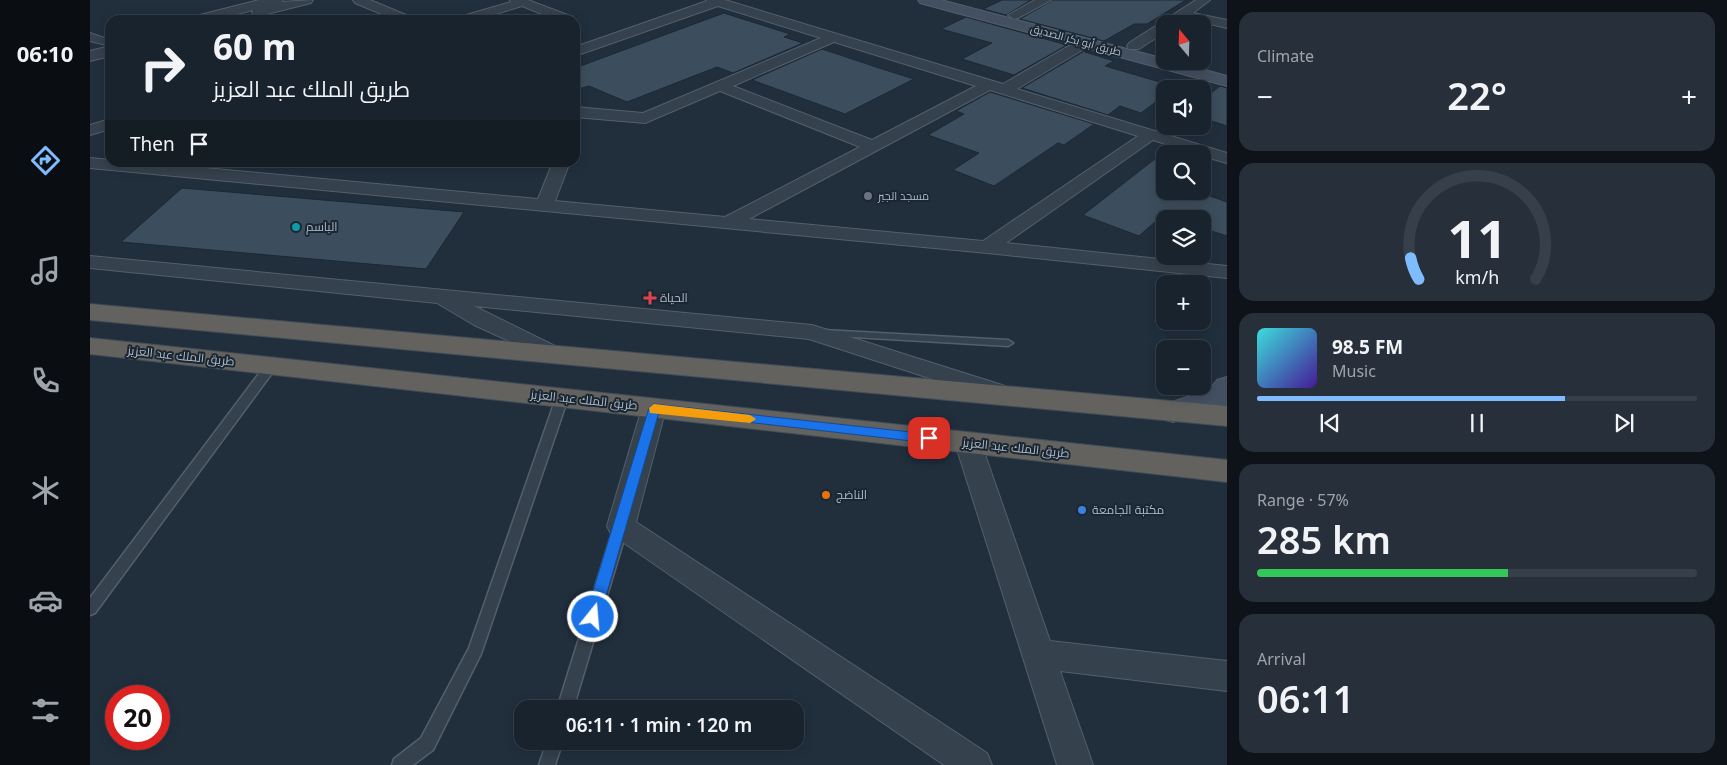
<!DOCTYPE html>
<html lang="en">
<head>
<meta charset="utf-8">
<style>
  :root { --surface:#19232e; --page:#262f3a; --text:#f1f3f6; --muted:#9fa4aa; --line:#37404a; --accent:#7fbbff }
  body { margin:0; font-family:"Noto Sans",Cairo,sans-serif; background:var(--page); color:var(--text); height:100vh; display:flex; flex-direction:column; font-size:19px; white-space:nowrap }
  * { box-sizing:border-box; margin:0 }
  p { font-size:16px; color:var(--muted) }
  .icon { flex:none; width:28px; height:28px; fill:none; stroke:currentColor; stroke-width:2; stroke-linecap:round; stroke-linejoin:round }
  .map { position:relative; flex:1; overflow:hidden }
  .sheet { display:flex; flex-direction:column; gap:12px; padding:12px; background:#0e1319; width:500px }
  .sheet>* { flex:none }
  .top-card { position:absolute; left:15px; top:15px; width:475px; height:152px; border-radius:15px; box-shadow:0 2px 12px #0003,0 0 0 1px var(--line); background:#19232e; color:var(--text); overflow:hidden }
  .needle { width:32px; rotate:341deg }
  .fabs { position:absolute; left:1066px; top:15px; display:grid; gap:10px }
  .fabs a { display:grid; place-items:center; width:55px; height:55px; border-radius:10px; background:var(--surface); box-shadow:0 2px 12px #0003,0 0 0 1px var(--line); font-size:25px }
  .speed { position:absolute; left:15px; top:685px; display:flex; gap:10px; font-size:25px; font-weight:700; text-align:center }
  .speed>* { display:grid; place-content:center; width:65px; height:65px; border-radius:50%; background:var(--surface); box-shadow:0 2px 12px #0003,0 0 0 1px var(--line); line-height:1 }
  .speed .limit { border:8px solid #d22; background:#fff; color:#111 }
  .pin { position:absolute; display:grid; place-items:center; width:42px; height:42px; color:#fff; margin:-21px; border-radius:10px; box-shadow:0 2px 8px #0006 }
  .me { position:absolute; width:55px; margin:-28px; rotate:17deg; stroke-linejoin:round; filter:drop-shadow(0 0 4px #0008) }
  .turn { display:flex; align-items:center; gap:18px; height:105px; padding:0 25px; font-size:22px }
  .turn .icon { width:65px; height:65px; stroke-width:2.5 }
  .turn b { display:block; font-size:35px; line-height:42px }
  .then { display:flex; align-items:center; height:48px; padding:0 25px; background:#0003; gap:10px; font-size:19px }
  .big { font-size:38px; font-weight:600; line-height:1.1 }
  .sheet .widget { flex:1; display:flex; flex-direction:column; justify-content:center; gap:8px; min-width:0; padding:0 18px; border-radius:15px; background:var(--page) }
  .sheet .dial { align-items:center; gap:0 }
  .dial svg { height:130px; overflow:visible; fill:none; stroke:var(--line); stroke-width:7; stroke-linecap:round; text-anchor:middle }
  .dial text { fill:var(--text); stroke:none }
  .song { display:flex; align-items:center; gap:15px }
  .cover { width:60px; height:60px; border-radius:8px; background:linear-gradient(135deg,hsl(180 70% 55%),hsl(260 70% 35%)) }
  .played { height:5px; border-radius:2px; background:linear-gradient(90deg,var(--accent) 70%,var(--line) 70%) }
  .keys { display:flex; justify-content:space-around; direction:ltr }
  .heat { display:flex; justify-content:space-between; align-items:center; font-size:28px; direction:ltr }
  .charge { height:8px; border-radius:4px; background:linear-gradient(90deg,#34c759 57%,var(--line) 0) }
  .trip { position:absolute; left:424px; top:700px; width:290px; height:50px; border-radius:15px; background:var(--surface); box-shadow:0 2px 12px #0003,0 0 0 1px var(--line); font-weight:600; line-height:50px; text-align:center }
  main { display:flex; flex:1; min-height:0 }
  .menu { display:flex; flex-direction:column; width:90px; justify-content:space-around; align-items:center; background:#0a0e12; color:var(--muted) }
  .menu .icon { width:35px; height:35px }
  .menu .selected { color:var(--accent) }
  .menu b { font-size:22px; color:var(--text) }
  .map>svg:first-child { display:block }
</style>
</head>
<body>
<main>
<nav class="menu">
<b>06:10</b>
<svg class="icon selected" aria-label="directions" viewBox="0 0 24 24"><path d="M12 3l9 9-9 9-9-9zM9 14v-3h6M13 9l2 2-2 2"/></svg>
<svg class="icon" aria-label="music" viewBox="0 0 24 24"><path d="M9 18V5l10-2v13"/><circle cx="6" cy="18" r="3"/><circle cx="16" cy="16" r="3"/></svg>
<svg class="icon" aria-label="phone" viewBox="0 0 24 24"><path d="M5 4h4l2 5-3 2q2 4 5 5l2-3 5 2v4C11 20 4 13 5 4z"/></svg>
<svg class="icon" aria-label="climate" viewBox="0 0 24 24"><path d="M12 3v18M4 7l16 10M4 17L20 7"/></svg>
<svg class="icon" aria-label="car" viewBox="0 0 24 24"><path d="M5 17H2v-5l4-1 3-4h7l3 4 3 1v5h-3M9 17h6M6 11h13"/><circle cx="7" cy="17" r="2"/><circle cx="17" cy="17" r="2"/></svg>
<svg class="icon" aria-label="filters" viewBox="0 0 24 24"><path d="M4 7h16M4 17h16"/><circle cx="9" cy="7" r="2"/><circle cx="15" cy="17" r="2"/></svg>
</nav>
<div class="map">
<svg width="1137" height="765" viewBox="0 0 1137 765">
  <rect width="100%" height="100%" fill="#212f3d"/>
  <path fill="#3c4e5d" stroke="#1c2834" d="M912 0H941L916 15 893 9Z
    M963 0H1096L1057 24H1044L1014 41 930 19Z
    M634 13 700 34 694 37 713 43 643 73 627 67 537 102 499 86 485 90V68Z
    M876 17 977 45 924 75 872 59 902 43 851 29Z
    M732 49 792 69 824 79 755 114 662 80Z
    M996 50 999 51 995 52 1024 61 1015 66 1087 87 1084 89H1075V95L1051 113 1030 106 1018 115 932 88Z
    M1130 86 1137 88V126L1112 118V100Z
    M900 92 1004 124 974 145 968 143 904 186 863 170 889 153 838 135 874 114 866 111Z
    M1070 155 1075 156V191H1106L1137 202V236L1112 228V219H1088L1074 214 1049 236 993 215Z
    M92 188 374 212 336 269 31 242Z"/>
  <g fill="none" stroke-linecap="round" stroke-linejoin="round">
    <defs>
      <path id="service" d="M733 330 918 340 923 343 918 346 729 335 728 333 729 331Z
        M181 362 185 363 187 366 185 369 5 613 0 615V598L177 363Z
        M472 394 478 398 391 654 343 750 323 765H302L304 759 331 738 379 648 466 398Z
        M531 521 536 522 538 526 483 709H467L524 526 526 522Z
        M457 741H473L465 765H449Z"/>
      <path id="minor" d="M263 0H280L321 17 323 20H306L265 3Z
        M420 0H438L483 17 485 20H467L432 6 386 20H367L369 17 421 2Z
        M616 0H635L913 84 989 40H999L1001 43 999 46 927 89 1137 153V163L1112 156V154H1106L1063 140 916 243 1137 266V278L897 253 0 168V158L20 160V162H50L448 199 463 162H480L465 201 635 217 770 147 630 91 555 123 485 117V107L553 113 731 38 628 6 485 56V47L617 1ZM744 42 886 86 782 140 643 86ZM900 90 1048 136 893 241 659 219Z
        M945 0H961L928 18 924 19 918 15Z
        M1106 0H1120L1103 13 1137 20V28L1095 18 1087 24H1075V32L1049 49H1039L1037 46 1039 43Z
        M0 33 20 40V46L0 41Z
        M20 119V129L0 135V125Z
        M0 256 722 325 915 386 919 392 915 398 907 400 719 339 384 306 473 350 476 355 473 360 465 362 384 325 347 303 0 268Z
        M564 400 573 402 576 408 546 522 897 753 902 765H854L521 534 517 526 552 408 555 402Z
        M878 434 887 437 891 443 960 641 1137 661V691L970 671 1003 765H967L865 443 869 437Z"/>
      <path id="tertiary" d="M169 0H193L192 2 223 0 221 3 169 16 164 15 162 12 163 10 124 20H100L102 17Z
        M20 46V56L0 61V51Z"/>
      <path id="secondary" d="M828 0H851L1075 59V61H1082L1137 76V86L830 3Z
        M1137 377V404L1083 422 1073 419 1069 412 1073 405 1119 390 1127 380Z"/>
      <path id="trunk" d="M0 304 1137 406V426L0 320Z
        M0 338 1137 460V482L0 354Z"/>
    </defs>
    <use href="#service" stroke="#535f6b" stroke-width="3"/>
    <use href="#minor" stroke="#535f6b" stroke-width="2"/>
    <use href="#tertiary" stroke="#535f6b" stroke-width="2"/>
    <use href="#secondary" stroke="#535f6b" stroke-width="2"/>
    <use href="#trunk" stroke="#404c58" stroke-width="2"/>
    <use href="#service" fill="#35414d" fill-rule="evenodd"/>
    <use href="#minor" fill="#35414d" fill-rule="evenodd"/>
    <use href="#tertiary" fill="#35414d" fill-rule="evenodd"/>
    <use href="#secondary" fill="#435061" fill-rule="evenodd"/>
    <use href="#trunk" fill="#64625f" fill-rule="evenodd"/>
  </g>
  <path fill="#1a73e8" stroke="#114b97" d="M564 404 839 434 845 438 839 443 569 412 510 617 508 622 503 624 498 622 495 617 559 408Z"/>
  <path fill="#f59e0b" d="M564 404 660 415 666 419 660 423 560 413 559 408Z"/>
  <circle fill="#6b7280" stroke="#1a2632" stroke-width="2" cx="778" cy="196" r="5"/>
  <circle fill="#0f9aa8" stroke="#1a2632" stroke-width="2" cx="206" cy="227" r="5"/>
  <path fill="#e0444e" stroke="#1a2632" stroke-width="2" d="M557.5 290.5h5v5h5v5h-5v5h-5v-5h-5v-5h5z"/>
  <circle fill="#e8710a" stroke="#1a2632" stroke-width="2" cx="736" cy="495" r="5"/>
  <circle fill="#3f7fe0" stroke="#1a2632" stroke-width="2" cx="992" cy="510" r="5"/>
  <g text-anchor="middle" stroke-width="4" stroke-linejoin="round" paint-order="stroke">
    <g font-size="11" fill="#b0bcc9" stroke="#1a2632">
      <text transform="translate(986 40) rotate(15)" y="4">طريق أبو بكر الصديق</text>
    </g>
    <g font-size="11" fill="#b0bcc9" stroke="#1a2632" text-anchor="start">
      <text x="788" y="200">مسجد الجبر</text>
    </g>
    <g font-size="12" fill="#b0bcc9" stroke="#1a2632" text-anchor="start">
      <text x="216" y="231">الباسم</text>
      <text x="570" y="302">الحياة</text>
      <text x="746" y="499">الناضج</text>
      <text x="1002" y="514">مكتبة الجامعة</text>
    </g>
    <g font-size="12" fill="#b0bcc9" stroke="#1a2632">
      <text transform="translate(91 356) rotate(6)" y="4">طريق الملك عبد العزيز</text>
      <text transform="translate(494 400) rotate(6)" y="4">طريق الملك عبد العزيز</text>
      <text transform="translate(926 448) rotate(6)" y="4">طريق الملك عبد العزيز</text>
    </g>
  </g>
</svg>
<div class="fabs">
<a><svg class="needle" viewBox="-14 -14 28 28"><path d="M0-13l5 13h-10z" fill="#e53935"/><path d="M0 13l5-13h-10z" fill="#9fa4aa"/></svg></a>
<a><svg class="icon" aria-label="sound" viewBox="0 0 24 24"><path d="M4 9h4l5-4v14l-5-4H4zM17 9q2 3 0 6"/></svg></a>
<a><svg class="icon" aria-label="search" viewBox="0 0 24 24"><circle cx="10" cy="10" r="6"/><path d="M15 15l6 6"/></svg></a>
<a><svg class="icon" aria-label="layers" viewBox="0 0 24 24"><path d="M12 4l9 5-9 5-9-5zM3 14l9 5 9-5"/></svg></a>
<a>+</a>
<a>−</a>
</div>
<div class="speed"><div class="limit">20</div></div>
<div class="pin" style="left:839px;top:438px;background:#d93025"><svg class="icon" aria-label="arrive" viewBox="0 0 24 24"><path d="M6 21V4h12l-3 4 3 4H6"/></svg></div>
<svg class="me" style="left:503px;top:617px" viewBox="-20 -20 40 40"><circle r="17" fill="#1a73e8" stroke="#fff" stroke-width="3"/><path d="M0-11L8 9 0 5-8 9z" fill="#fff"/></svg>
<div class="trip">06:11 · 1 min · 120 m</div>
<div class="top-card">
<div class="turn"><svg class="icon" aria-label="right" viewBox="0 0 24 24"><path d="M7 20v-9h11M14 6l5 5-5 5"/></svg><div><b>60 m</b>طريق الملك عبد العزيز</div></div>
<div class="then">Then<svg class="icon" aria-label="arrive" viewBox="0 0 24 24"><path d="M6 21V4h12l-3 4 3 4H6"/></svg></div>
</div>
</div>
<section class="sheet">
<div class="widget"><p>Climate</p>
<div class="heat"><a>−</a><b class="big">22°</b><a>+</a></div>
</div>
<div class="widget dial"><svg viewBox="0 0 100 80">
<path d="M14 69A42 42 0 1 1 86 69"/>
<path d="M14 69A42 42 0 0 1 9 56" stroke="#7fbbff"/>
<text x="50" y="56" font-size="32" font-weight="700">11</text>
<text x="50" y="72" font-size="11">km/h</text>
</svg></div>
<div class="widget">
<div class="song"><i class="cover"></i><div><b>98.5 FM</b><p>Music</p></div></div>
<div class="played"></div>
<div class="keys"><svg class="icon" aria-label="previous" viewBox="0 0 24 24"><path d="M18 5L8 12l10 7zM5 5v14"/></svg><svg class="icon" aria-label="pause" viewBox="0 0 24 24"><path d="M8 5v14M16 5v14"/></svg><svg class="icon" aria-label="next" viewBox="0 0 24 24"><path d="M6 5l10 7-10 7zM19 5v14"/></svg></div>
</div>
<div class="widget"><p>Range · 57%</p><b class="big">285 km</b><div class="charge"></div></div>
<div class="widget"><p>Arrival</p><b class="big">06:11</b></div>
</section>
</main>
</body>
</html>
